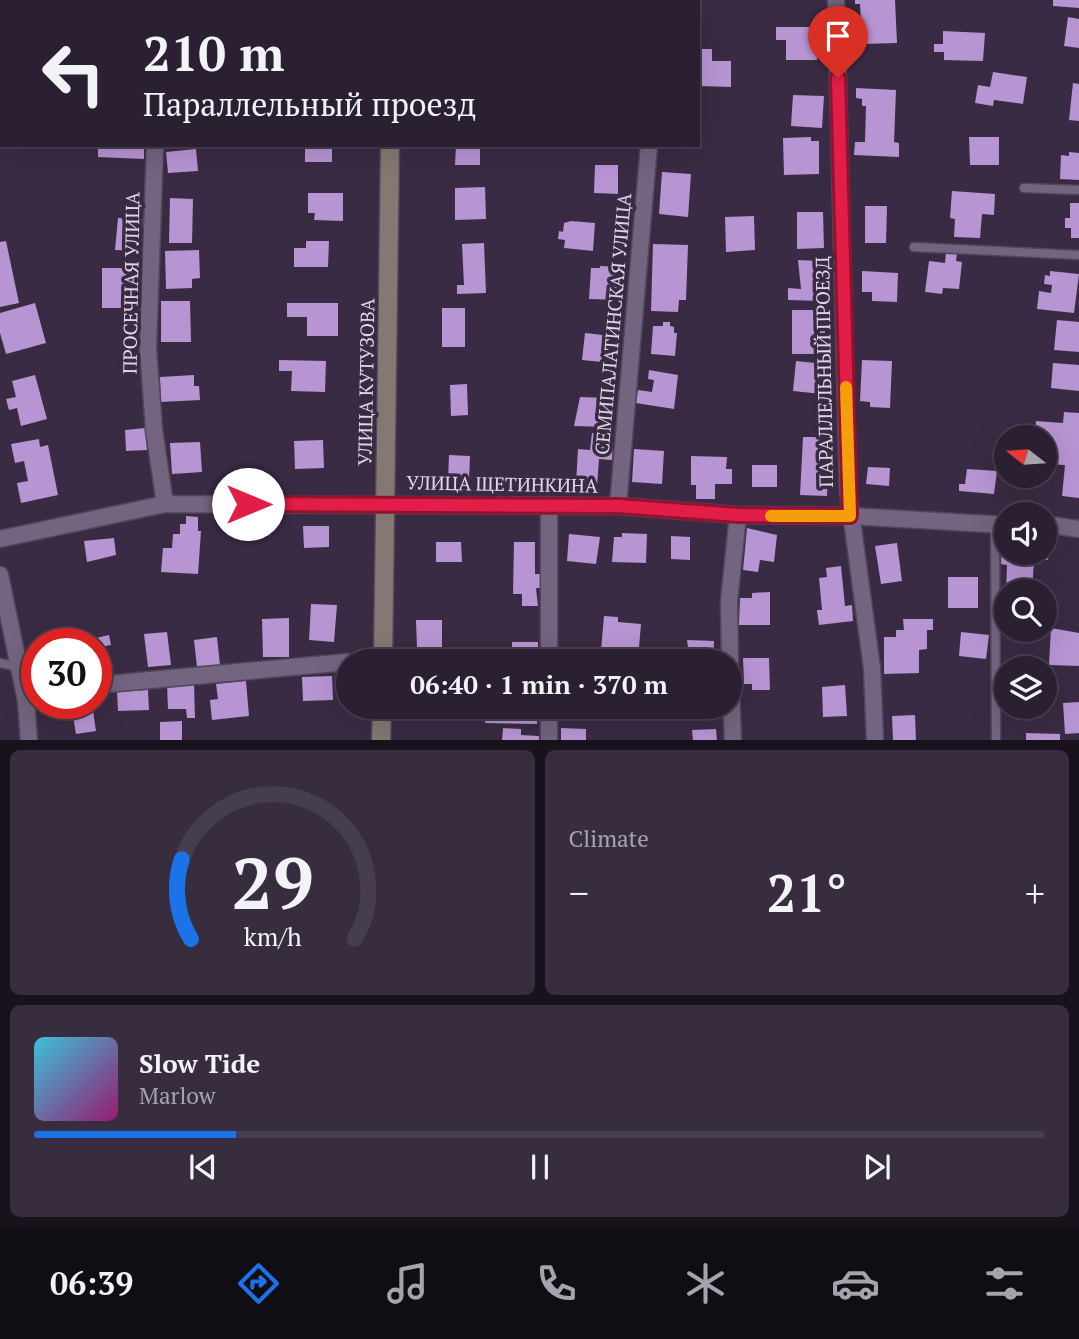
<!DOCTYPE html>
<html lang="en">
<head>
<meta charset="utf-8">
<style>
  :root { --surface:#2b2032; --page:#372d3e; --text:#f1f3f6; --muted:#a6a3ac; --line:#473e4d; --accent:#1a73e8 }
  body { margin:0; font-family:"PT Serif",serif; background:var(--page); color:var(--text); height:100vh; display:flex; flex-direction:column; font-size:26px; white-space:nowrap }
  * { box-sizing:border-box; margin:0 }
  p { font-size:23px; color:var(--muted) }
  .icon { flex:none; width:38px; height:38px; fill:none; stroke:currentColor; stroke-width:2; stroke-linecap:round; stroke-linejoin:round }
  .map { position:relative; height:740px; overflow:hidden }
  .side { display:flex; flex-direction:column; gap:10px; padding:10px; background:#18121c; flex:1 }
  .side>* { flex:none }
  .guide { position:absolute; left:0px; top:0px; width:700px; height:147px; box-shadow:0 7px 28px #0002,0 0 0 2px var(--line); background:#2b2032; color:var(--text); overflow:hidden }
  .needle { width:46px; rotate:287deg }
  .controls { position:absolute; left:994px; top:425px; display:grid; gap:14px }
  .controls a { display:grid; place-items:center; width:63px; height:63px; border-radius:50%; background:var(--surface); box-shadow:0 7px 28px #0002,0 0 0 2px var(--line); font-size:35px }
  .speed { position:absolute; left:21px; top:628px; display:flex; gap:14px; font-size:35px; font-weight:700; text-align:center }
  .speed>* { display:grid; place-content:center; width:91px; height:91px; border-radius:50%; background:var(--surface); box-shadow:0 7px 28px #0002,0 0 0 2px var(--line); line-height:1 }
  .speed .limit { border:10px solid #d22; background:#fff; color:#111 }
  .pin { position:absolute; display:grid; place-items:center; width:60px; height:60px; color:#fff; margin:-72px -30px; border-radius:50% 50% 50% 0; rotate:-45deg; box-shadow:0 0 7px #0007 }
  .pin .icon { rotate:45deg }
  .me { position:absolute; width:77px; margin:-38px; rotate:90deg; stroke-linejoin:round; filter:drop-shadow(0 0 5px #0008) }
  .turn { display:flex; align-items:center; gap:24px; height:147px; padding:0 28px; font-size:32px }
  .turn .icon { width:91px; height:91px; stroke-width:2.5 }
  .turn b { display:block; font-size:49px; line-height:60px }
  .big { font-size:52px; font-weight:700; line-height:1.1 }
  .side .card { flex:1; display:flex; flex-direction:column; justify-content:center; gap:10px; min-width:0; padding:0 24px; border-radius:10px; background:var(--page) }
  .side .dial { align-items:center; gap:0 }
  .dial svg { height:182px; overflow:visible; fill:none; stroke:var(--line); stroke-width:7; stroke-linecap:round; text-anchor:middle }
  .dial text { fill:var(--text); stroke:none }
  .song { display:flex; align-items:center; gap:21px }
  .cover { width:84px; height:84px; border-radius:10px; background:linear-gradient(135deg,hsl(190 70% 55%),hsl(320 70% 35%)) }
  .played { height:7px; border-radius:4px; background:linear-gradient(90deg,var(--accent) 20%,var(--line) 20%) }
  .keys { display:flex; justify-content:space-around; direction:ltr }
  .heat { display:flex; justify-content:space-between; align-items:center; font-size:38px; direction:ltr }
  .side .tiles { flex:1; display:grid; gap:10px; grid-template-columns:1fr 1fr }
  .card:last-child { grid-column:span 2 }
  .trip { position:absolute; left:336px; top:649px; width:406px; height:70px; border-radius:35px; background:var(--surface); box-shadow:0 7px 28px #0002,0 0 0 2px var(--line); font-weight:700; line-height:70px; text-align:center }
  .dock { display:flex; height:112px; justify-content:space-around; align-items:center; background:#110d14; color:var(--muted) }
  .dock .icon { width:49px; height:49px }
  .dock .selected { color:var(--accent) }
  .dock b { font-size:32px; color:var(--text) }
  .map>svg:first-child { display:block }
</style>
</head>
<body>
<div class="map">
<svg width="1079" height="741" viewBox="0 0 1079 741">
  <rect width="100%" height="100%" fill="#392b43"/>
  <path fill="#b794d2" d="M698 0H701V32H698Z
    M855 0H895L897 43 862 44 860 4H855Z
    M1053 0H1079V8L1053 6Z
    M1068 17 1079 19V48L1064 46Z
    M776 27H809V37H817V60H786V40H776Z
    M943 31 985 33 983 61 944 60V52H934V44H943Z
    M698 49H712V61H731V87L698 86Z
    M993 72 1027 77 1023 104 994 100 993 106 975 103 978 85 990 87Z
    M1073 83 1079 84V121L1069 120Z
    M856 88 896 90 894 142 899 143V157L854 155 855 142H865L866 106H862V99L856 98Z
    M793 95 824 96 822 128 791 126Z
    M811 137V141H819V174L784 175 783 138Z
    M969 137H999V165H970Z
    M103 145H144V159L98 157V147Z
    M305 145H332V162H305Z
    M456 145H480V165H455Z
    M196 149 198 171 168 173 166 152Z
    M1069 152 1079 153V180L1060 179 1061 155 1069 156Z
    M595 165H618V194L594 193Z
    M662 172 691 174 688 217 659 214Z
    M485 187 486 219 455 220V188Z
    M952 191 995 194 994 215 982 214 980 238 954 237 955 219 950 218Z
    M308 193H343V221L314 220 315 213H308Z
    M170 198 193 199 192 243H169Z
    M1070 203H1079V238H1071V228H1065V218H1070Z
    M865 206H887L886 243H865Z
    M797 212H823L824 248 797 249Z
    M754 216 755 250 726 252 725 217Z
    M118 218 143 219 140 251 115 250Z
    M571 221 595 223 593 251 564 248 565 240 558 239 559 231 563 232 564 223Z
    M6 241 19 303 0 307V242Z
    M306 241H329L328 267H294V248H306Z
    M484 243 486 293 457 294V285H464L462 244Z
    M653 244 688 245 686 300H679L678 312 651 311Z
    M199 250 200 278 192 279V288L166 289 165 251Z
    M946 252 957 254 956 261 962 262 959 289 943 288 942 294 925 292 929 261 945 263Z
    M798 260 821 261V301L788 300V288L801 289Z
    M600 266 620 267 619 280H625L624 300 589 299 591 268H600Z
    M102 268H137V308H102Z
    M862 271 898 273 897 302 872 301V292H862Z
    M1050 271 1079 274 1074 313 1037 309 1039 291 1051 293 1052 285 1044 284 1045 275 1050 276Z
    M161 301H190L191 342H161Z
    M35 303 46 343 6 354 0 333V313Z
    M287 303H338V336H307V317H287Z
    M442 308H465V347H442Z
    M792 310H825V336H831V354H792Z
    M1057 320 1079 322V352L1054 350Z
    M663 322H670V326L674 327V333H677L675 356 651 354 653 326H663Z
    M585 333 612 336 610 353H603L602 362 582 360Z
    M279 360 326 361 325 392 291 391 292 371H279Z
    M862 360 892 361 890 408 870 407V402L860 401Z
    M796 361 825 364 822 394 793 391Z
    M1053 363 1079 365V391L1051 388Z
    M649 370 678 375 674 409 636 403 638 390 652 392 654 380 648 379Z
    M35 375 47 419 21 426 17 408 9 410 6 399 16 397 12 381Z
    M194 375V386H199L200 400 161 402 160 377Z
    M467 384 468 415 451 416 450 385Z
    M580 397 608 398 606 427 574 426Z
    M1064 412 1079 413V498L1062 496 1065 465 1045 464V438H1034L1036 421 1063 423Z
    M145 428 147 450 126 451 125 430Z
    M592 433 613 435 612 460 599 459 597 486 576 484 578 449 590 450Z
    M803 437H820L819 445 829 446 827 496 800 495Z
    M39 439 40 447 48 445 58 495 21 503 17 483 28 481 24 461 15 463 11 444Z
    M323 440 324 468 295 469 294 441Z
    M200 442 202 472 172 474 170 443Z
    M634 449 664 451 662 484 632 482Z
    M449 455 470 456 469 481H448Z
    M691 456 727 457 726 469H732V484H715V499H696V485H691Z
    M752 465H777V487H752Z
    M868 467 890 468 889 486 866 484Z
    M967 469 997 471 994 494 959 491V484H965Z
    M186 516 198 517V531H201L198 574 161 572 163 548H172L173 534H180V524H186Z
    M303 526H329V547L304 548Z
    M747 528 777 535 774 562 760 560 758 572 743 570Z
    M622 533 647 534 646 563 612 562 614 537H622Z
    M569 534 600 537 596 564 567 561Z
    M671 536 690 537V560L671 559Z
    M114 538 116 555 87 562 84 541Z
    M1002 539H1006V553H1045V541H1049L1048 560H1034L1032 592H1006L1007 565 1001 564Z
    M436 542H461L462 562H436Z
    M514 542H535V574H540V588H536L538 606H522V594H513Z
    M897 543 902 581 881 584 875 546Z
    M841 566 845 606 852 605 853 621 819 625 817 610H822L819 578 827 577 826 568Z
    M948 577H978V608H948Z
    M770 592V625H739L740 598H752V593Z
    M311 604 337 605 334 642 309 640Z
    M604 616 618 617V622L641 624 638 659 619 657V662H600Z
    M289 618V657H263L262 619Z
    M903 619H933V630H927V649L919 650V673L884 674V637H896V630H904Z
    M416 620H442V648H417Z
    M1051 628 1079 633V666L1049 665Z
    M167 632 171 665 148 667 144 634Z
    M961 632 989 635 986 659 959 656Z
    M109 635 111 645 105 646 111 669 96 673V644L75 643Z
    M217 637 220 665 197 667 194 640Z
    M687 640 714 641 713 662H690Z
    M512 642H538V662H506L507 656H512Z
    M743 658H769L770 690H752V684H744Z
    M332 676 333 700 303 701 302 677Z
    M246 681 249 716 212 720 210 700 218 699 216 684Z
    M194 683 195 718H187L186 709H168L167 684Z
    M845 685 847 716 823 717 822 687Z
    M148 690 149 710 118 711 117 692Z
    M1079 702V733L1065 734 1063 703Z
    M71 704H92L96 731 76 734Z
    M486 707H537V724L485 723Z
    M915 715 916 741H893L892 716Z
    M182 721V741H160V722Z
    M503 728 521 729V735L539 736V741H502Z
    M561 728 586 729V741H561Z
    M716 729 717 741H693L692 730Z
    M1026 733 1060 734V741H1026Z"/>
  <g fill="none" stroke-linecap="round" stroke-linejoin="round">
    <defs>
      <path id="lane" d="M1024 188 1079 190
        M914 247 1079 255
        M995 525 996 741
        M0 663 18 667"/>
      <path id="street" d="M147 0V2
        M649 0V2
        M836 0 848 491 872 668 875 741
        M155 145 148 348 154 430 165 504
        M549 505V662
        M618 506 649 145
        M1045 524 1079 529
        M0 539 165 504 618 506 738 515 850 516 1006 525
        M0 575 26 701 29 741
        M361 662 383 660
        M730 662 729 601 738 515
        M730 665 733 741
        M96 685 348 662
        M549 707V741"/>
      <path id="secondary" d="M391 2V0
        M383 662 390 145
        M381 741 382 707"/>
    </defs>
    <use href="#lane" stroke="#52465a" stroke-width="11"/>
    <use href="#street" stroke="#52465a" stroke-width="19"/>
    <use href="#secondary" stroke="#52465a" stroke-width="21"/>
    <use href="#lane" stroke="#73647f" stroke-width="8"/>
    <use href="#street" stroke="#73647f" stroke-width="16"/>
    <use href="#secondary" stroke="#847872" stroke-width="18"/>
  </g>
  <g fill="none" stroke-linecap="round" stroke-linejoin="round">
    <defs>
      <path id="route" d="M248 504 618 506 738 515 850 516 838 78"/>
    </defs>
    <use href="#route" stroke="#92132f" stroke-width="18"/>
    <use href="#route" stroke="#e11d48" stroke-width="12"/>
    <path stroke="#f59e0b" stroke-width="12" d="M771 516H850L846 387"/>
  </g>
  <g text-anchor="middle" stroke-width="7" stroke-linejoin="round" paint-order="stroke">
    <g font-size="19" fill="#e0d8e7" stroke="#392b43">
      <text transform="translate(131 283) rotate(-89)" y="7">ПРОСЕЧНАЯ УЛИЦА</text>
      <text transform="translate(613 324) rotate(-85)" y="7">СЕМИПАЛАТИНСКАЯ УЛИЦА</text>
      <text transform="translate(824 372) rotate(-91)" y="7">ПАРАЛЛЕЛЬНЫЙ ПРОЕЗД</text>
      <text transform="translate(366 382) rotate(-89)" y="7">УЛИЦА КУТУЗОВА</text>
      <text transform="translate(502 484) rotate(1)" y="7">УЛИЦА ЩЕТИНКИНА</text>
    </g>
  </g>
</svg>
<div class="controls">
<a><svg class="needle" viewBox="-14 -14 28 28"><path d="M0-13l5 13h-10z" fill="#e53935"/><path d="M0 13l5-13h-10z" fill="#a6a3ac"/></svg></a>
<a><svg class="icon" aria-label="sound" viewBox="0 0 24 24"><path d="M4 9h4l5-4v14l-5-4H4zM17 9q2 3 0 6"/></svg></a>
<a><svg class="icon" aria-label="search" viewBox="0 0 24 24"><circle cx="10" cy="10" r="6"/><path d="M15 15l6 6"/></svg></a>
<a><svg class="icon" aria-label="layers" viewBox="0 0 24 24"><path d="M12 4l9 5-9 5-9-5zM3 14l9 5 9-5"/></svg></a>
</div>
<div class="speed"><div class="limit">30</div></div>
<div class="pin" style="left:838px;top:78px;background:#d93025"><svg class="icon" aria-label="arrive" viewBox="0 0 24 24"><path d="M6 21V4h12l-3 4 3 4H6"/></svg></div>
<svg class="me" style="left:248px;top:504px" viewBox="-20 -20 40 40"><circle r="19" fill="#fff"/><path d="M0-13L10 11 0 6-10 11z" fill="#e11d48"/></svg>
<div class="trip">06:40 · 1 min · 370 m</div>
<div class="guide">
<div class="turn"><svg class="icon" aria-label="left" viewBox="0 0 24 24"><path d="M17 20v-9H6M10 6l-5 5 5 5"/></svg><div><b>210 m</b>Параллельный проезд</div></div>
</div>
</div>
<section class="side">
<div class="tiles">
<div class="card dial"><svg viewBox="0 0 100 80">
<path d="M14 69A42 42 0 1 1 86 69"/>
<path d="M14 69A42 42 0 0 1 10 34" stroke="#1a73e8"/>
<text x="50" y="56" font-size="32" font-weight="700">29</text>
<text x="50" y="72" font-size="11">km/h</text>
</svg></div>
<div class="card"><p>Climate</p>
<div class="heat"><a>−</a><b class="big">21°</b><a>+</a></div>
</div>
<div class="card">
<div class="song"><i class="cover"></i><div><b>Slow Tide</b><p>Marlow</p></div></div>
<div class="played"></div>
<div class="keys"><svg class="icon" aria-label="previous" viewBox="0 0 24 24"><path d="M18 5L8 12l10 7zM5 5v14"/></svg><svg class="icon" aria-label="pause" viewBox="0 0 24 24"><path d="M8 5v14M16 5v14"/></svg><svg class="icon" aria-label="next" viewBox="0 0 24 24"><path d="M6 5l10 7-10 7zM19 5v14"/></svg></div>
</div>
</div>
</section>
<nav class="dock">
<b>06:39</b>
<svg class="icon selected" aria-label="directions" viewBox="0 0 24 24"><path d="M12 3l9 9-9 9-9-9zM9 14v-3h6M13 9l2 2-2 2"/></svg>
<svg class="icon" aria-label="music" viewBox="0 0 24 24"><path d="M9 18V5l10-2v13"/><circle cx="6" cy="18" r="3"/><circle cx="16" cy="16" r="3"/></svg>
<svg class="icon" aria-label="phone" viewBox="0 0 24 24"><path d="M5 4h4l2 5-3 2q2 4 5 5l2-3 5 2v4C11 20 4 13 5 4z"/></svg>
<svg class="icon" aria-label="climate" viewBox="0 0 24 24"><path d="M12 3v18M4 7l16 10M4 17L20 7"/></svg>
<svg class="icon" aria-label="car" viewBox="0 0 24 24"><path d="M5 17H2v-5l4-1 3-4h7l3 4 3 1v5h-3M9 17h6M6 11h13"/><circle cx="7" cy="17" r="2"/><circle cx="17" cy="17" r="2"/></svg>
<svg class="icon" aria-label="filters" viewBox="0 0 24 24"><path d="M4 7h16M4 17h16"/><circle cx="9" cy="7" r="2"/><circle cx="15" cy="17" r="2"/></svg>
</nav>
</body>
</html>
